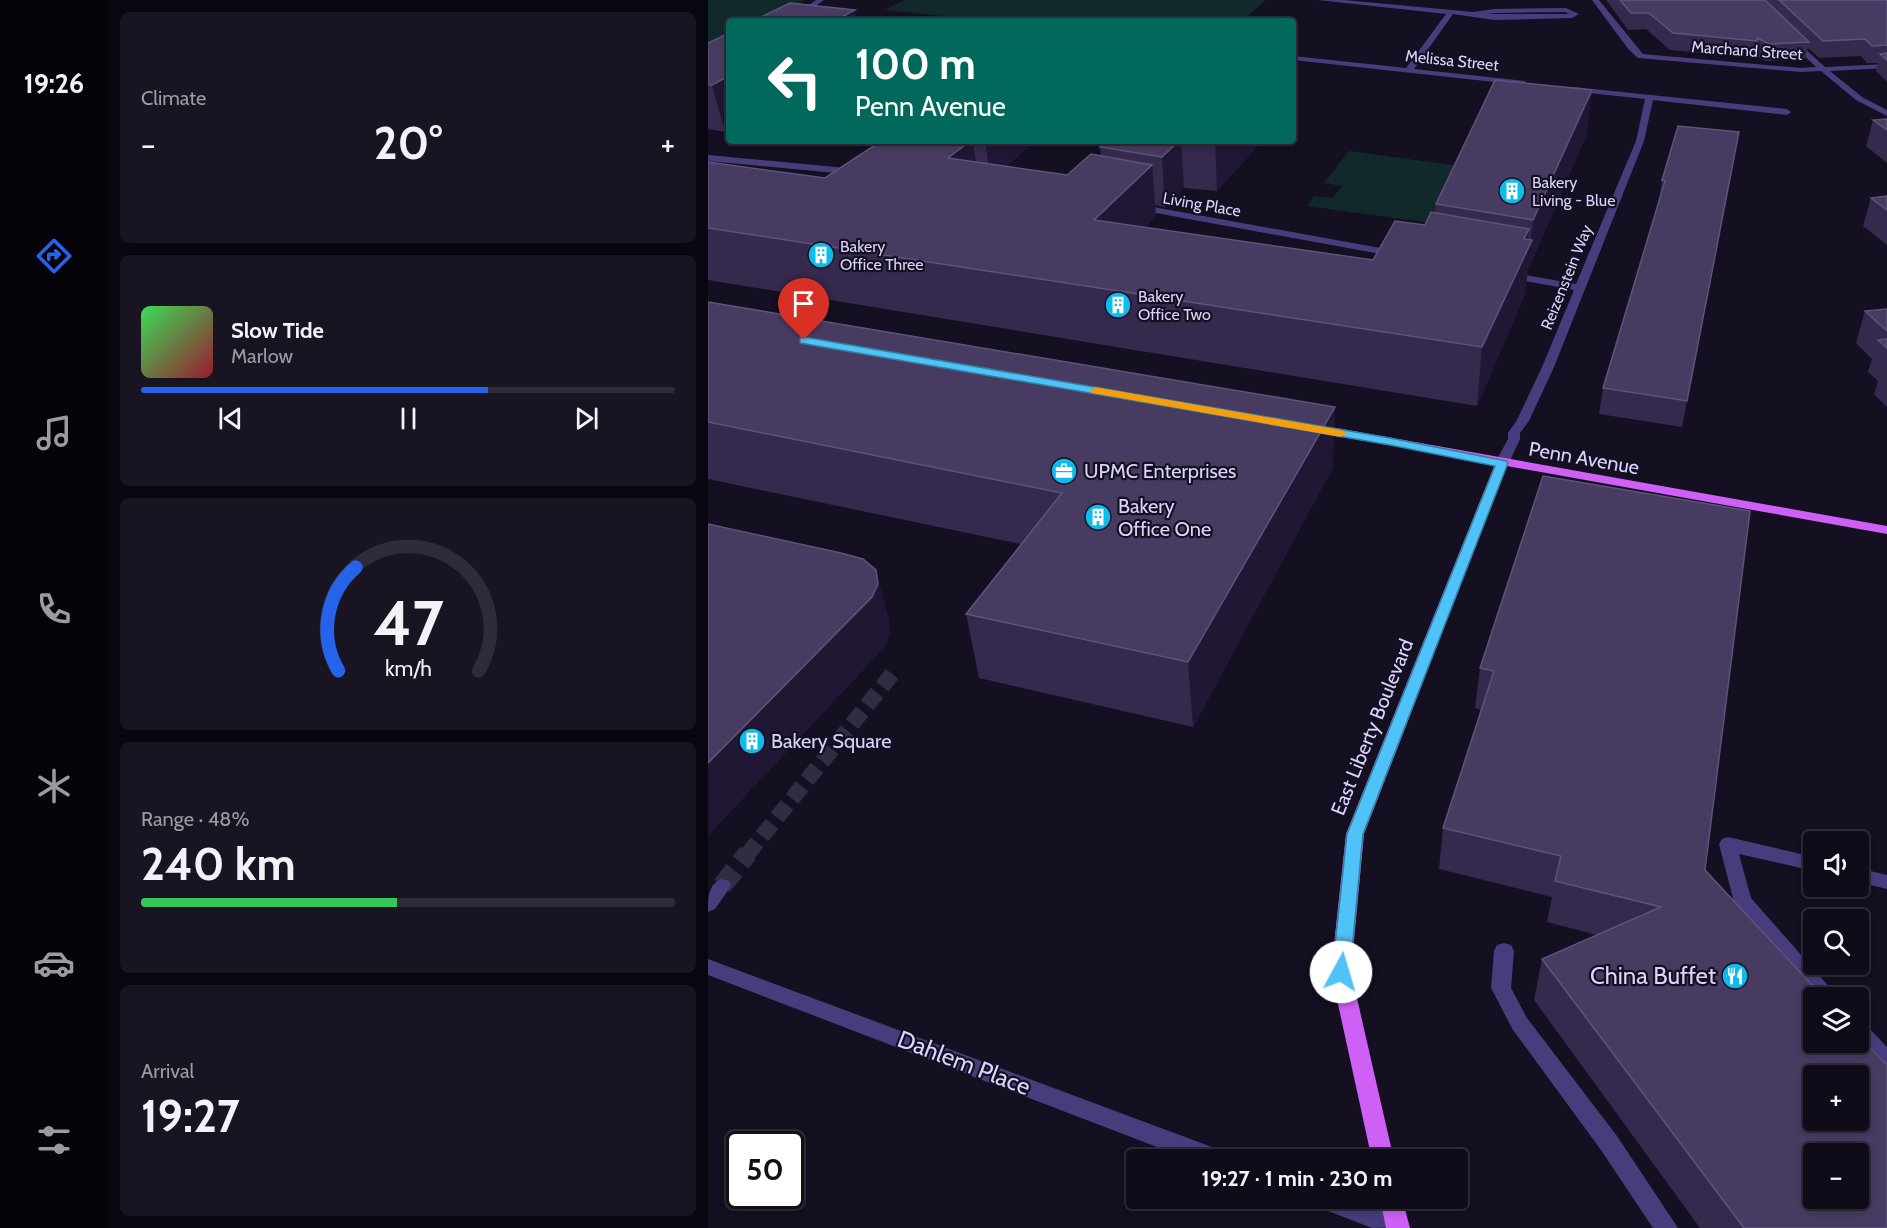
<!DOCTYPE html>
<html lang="en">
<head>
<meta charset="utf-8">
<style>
  :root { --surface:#0f0b19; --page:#181422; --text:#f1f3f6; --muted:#9b9ba2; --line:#2f2b38; --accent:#2563eb }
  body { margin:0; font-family:Cabin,sans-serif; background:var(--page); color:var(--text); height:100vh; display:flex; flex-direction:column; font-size:22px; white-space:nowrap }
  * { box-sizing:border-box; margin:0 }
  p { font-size:20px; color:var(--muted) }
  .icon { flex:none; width:33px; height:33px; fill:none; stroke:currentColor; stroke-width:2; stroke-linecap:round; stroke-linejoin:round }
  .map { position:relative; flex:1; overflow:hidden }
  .panel { display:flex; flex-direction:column; gap:12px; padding:12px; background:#08060e; width:600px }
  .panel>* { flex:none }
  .guide { position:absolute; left:18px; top:18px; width:570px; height:126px; border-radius:6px; box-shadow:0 3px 9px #0003,0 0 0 2px var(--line); background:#00695c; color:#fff; overflow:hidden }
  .tools { position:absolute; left:1095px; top:831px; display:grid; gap:12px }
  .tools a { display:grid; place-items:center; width:66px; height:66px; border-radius:6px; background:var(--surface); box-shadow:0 3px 9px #0003,0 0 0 2px var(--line); font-size:30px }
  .speed { position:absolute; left:18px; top:1131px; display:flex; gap:12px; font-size:30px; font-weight:700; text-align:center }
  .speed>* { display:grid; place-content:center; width:78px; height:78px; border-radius:50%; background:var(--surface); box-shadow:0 3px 9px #0003,0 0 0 2px var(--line); line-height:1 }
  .speed .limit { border:3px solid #111; border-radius:9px; background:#fff; color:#111 }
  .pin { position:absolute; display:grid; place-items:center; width:51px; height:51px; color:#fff; margin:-62px -26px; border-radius:50% 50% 50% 0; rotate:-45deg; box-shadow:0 0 6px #0007 }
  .pin .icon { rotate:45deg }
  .me { position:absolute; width:66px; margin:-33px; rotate:6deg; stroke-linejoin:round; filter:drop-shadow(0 0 4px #0008) }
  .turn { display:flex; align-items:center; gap:21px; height:126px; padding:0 30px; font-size:27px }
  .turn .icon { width:78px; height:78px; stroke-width:2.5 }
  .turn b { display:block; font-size:42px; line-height:51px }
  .big { font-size:45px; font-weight:700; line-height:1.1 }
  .panel .tile { flex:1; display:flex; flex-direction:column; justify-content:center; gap:9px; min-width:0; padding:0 21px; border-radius:9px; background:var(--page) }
  .panel .dial { align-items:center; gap:0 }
  .dial svg { height:156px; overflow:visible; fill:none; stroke:var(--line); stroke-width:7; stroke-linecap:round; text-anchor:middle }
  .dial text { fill:var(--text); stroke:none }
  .song { display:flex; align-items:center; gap:18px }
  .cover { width:72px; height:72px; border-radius:9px; background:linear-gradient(135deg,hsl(130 70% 55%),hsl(350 70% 35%)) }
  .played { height:6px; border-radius:3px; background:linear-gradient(90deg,var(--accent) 65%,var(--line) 65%) }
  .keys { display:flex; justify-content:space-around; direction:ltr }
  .heat { display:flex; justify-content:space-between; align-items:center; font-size:33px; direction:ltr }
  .charge { height:9px; border-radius:4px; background:linear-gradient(90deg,#34c759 48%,var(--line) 0) }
  .trip { position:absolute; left:418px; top:1149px; width:342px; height:60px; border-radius:6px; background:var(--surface); box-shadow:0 3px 9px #0003,0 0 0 2px var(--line); font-weight:700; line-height:60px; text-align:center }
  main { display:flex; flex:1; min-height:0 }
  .tab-bar { display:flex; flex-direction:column; width:108px; justify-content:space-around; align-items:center; background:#06040a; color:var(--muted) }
  .tab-bar .icon { width:42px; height:42px }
  .tab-bar .on { color:var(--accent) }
  .tab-bar b { font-size:27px; color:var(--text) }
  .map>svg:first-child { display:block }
</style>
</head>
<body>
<main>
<nav class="tab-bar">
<b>19:26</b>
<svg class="icon on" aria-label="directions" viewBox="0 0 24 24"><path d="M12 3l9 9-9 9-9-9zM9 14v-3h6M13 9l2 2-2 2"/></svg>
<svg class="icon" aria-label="music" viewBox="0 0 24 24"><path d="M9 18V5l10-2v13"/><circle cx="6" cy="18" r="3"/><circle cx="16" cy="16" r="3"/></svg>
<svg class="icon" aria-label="phone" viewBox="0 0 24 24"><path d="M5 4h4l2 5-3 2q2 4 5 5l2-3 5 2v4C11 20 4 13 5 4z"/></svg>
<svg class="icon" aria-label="climate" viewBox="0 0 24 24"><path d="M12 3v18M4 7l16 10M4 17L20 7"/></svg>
<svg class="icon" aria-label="car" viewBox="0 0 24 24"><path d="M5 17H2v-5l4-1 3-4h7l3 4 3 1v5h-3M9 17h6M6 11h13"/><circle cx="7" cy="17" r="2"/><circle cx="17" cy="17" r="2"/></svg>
<svg class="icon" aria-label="filters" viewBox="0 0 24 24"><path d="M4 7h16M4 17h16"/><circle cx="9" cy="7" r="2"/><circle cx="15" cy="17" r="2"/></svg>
</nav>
<section class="panel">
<div class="tile"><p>Climate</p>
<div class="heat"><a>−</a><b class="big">20°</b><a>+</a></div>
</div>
<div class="tile">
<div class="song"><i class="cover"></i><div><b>Slow Tide</b><p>Marlow</p></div></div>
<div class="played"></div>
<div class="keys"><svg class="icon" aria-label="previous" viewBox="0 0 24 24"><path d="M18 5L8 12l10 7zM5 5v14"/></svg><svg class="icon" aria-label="pause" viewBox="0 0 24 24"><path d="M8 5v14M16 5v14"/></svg><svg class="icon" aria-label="next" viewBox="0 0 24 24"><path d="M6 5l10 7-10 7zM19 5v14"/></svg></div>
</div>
<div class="tile dial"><svg viewBox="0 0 100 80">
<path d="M14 69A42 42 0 1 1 86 69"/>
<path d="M14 69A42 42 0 0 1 23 16" stroke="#2563eb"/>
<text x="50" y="56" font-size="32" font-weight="700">47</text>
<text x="50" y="72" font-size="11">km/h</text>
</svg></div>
<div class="tile"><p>Range · 48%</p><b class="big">240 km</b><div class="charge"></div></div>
<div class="tile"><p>Arrival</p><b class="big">19:27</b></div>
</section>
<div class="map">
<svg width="1179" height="1228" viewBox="0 0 1179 1228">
  <rect width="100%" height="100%" fill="#140f21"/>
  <path fill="#12292b" d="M0 0H97L62 21H21V45L0 57Z
    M196 0H558L534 21H282L177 10Z
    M641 151 760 167 724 223 599 206 606 196 624 198 634 186 616 183Z"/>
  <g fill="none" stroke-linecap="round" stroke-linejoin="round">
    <path stroke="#322c42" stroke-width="16" stroke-dasharray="16 8" stroke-linecap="butt" d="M39 855 189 668"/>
    <path stroke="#322c42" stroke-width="20" stroke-dasharray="20 10" stroke-linecap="butt" d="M14 886 40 853"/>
    <path fill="#473d7d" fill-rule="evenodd" d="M108 0H116L87 21H78Z
      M610 0H636L765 12 787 9 858 8 871 14 864 18 786 20 745 14 706 69 817 81 818 83 814 85 585 60V56L698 68 738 14ZM857 12 861 14H778L787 13Z
      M884 0H891L935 54 1093 68 1108 67 1081 41V37H1084L1117 67 1179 64V68L1122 71 1154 97 1179 110V116L1148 100 1113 71 1093 72 930 58 921 50Z
      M865 87 1079 109 1083 112 1079 115 945 100 936 141 846 367 821 421 812 433V439L801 463 794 467 787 463 800 439V433L809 420 834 367 866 290 801 278 796 275 801 272 868 284 928 141 937 99 862 91V87Z
      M0 155 149 169 154 172 149 175 0 161Z
      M429 204 689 251 694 254 689 257 426 209V205Z
      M1020 837 1106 857V871L1031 854 1043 898 1131 998H1108L1027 906 1011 844 1014 839Z
      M1150 868 1179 875V889L1150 882Z
      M14 879 21 881 23 886 7 909 0 912C0 897 0 884 14 879Z
      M796 943 803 945 806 951 803 988 819 1018 909 1136 970 1228H945L893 1150 805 1030 783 988 786 951 789 945Z
      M0 959 512 1150 520 1153 523 1160H483L0 975Z
      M1150 1021 1157 1024 1179 1047V1070L1172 1068 1148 1042H1150Z
      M604 1198H645L698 1219 701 1227 664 1228 607 1206Z"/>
    <path fill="#cf60f5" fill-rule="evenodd" d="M606 424 1179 526V534L799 466 656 834 643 972 686 1160H664L623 972 638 834 787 464 602 431 600 428 602 425Z
      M672 1198H694L702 1228H678Z"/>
  </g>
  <path fill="#35294e" d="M898 0H1179V82L1168 71 1170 63H1159L1153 56 1111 58 1100 48 1097 59 1057 61 1046 55 1045 58 962 50 938 29 920 30Z
    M21 33V129L17 132 0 129V43Z
    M884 90 878 136 820 270 817 294 769 406 0 280V162L117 178 173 141H328L298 166 359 175 393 156 392 147 399 141H554L509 191 476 188 457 207 447 205 448 216 437 227 665 260 717 225 727 213 728 204Z
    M1179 119V163L1158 146 1165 120Z
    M970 126 979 401 974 427 891 414 895 388 951 200 954 180Z
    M1179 196V245L1155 226 1163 198Z
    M0 302 625 467 485 727 271 678 258 614 313 544 0 479Z
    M1179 309V407L1166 394 1170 381 1160 372 1164 359 1148 343 1157 311Z
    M835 476 997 870 1179 1228H992L826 1000 834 959 889 935 839 922 844 897 731 869 735 828 774 710 767 708 772 668Z"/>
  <path fill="#201734" d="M147 10 149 21H126Z
    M588 58V103L585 106V61Z
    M21 76V129L17 132 4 85Z
    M884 90 878 136 820 270 817 294 769 406 774 347 816 239 821 229 818 253 822 243 825 220Z
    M262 141H265L272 189 240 158Z
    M277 141H328L283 179Z
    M471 141H473L476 188 457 207 454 157Z
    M508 141H554L509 191 507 142Z
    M444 165 448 216 391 273 386 220Z
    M627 407 625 467 485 727 480 662Z
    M168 570 181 620 182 634 177 647 0 836V763Z"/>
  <path fill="#473b61" stroke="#5e5379" stroke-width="1.5" fill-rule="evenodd" d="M912 0H1057L1101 42 1061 44 1049 38V41L965 33 941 13H923Z
    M1071 0H1179V45L1164 46 1157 39 1115 41Z
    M82 3 147 10 126 21H45Z
    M21 33V76L4 85H0V43Z
    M1179 53V60L1172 54Z
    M787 80 884 90 825 220 728 204Z
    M1179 119V130L1165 120Z
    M970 126 1031 132 979 401 895 388 957 181 954 180Z
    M173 141H262L240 158 359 175 383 154 444 165 386 220 665 260 687 221 717 225 723 212 821 229 816 239 824 240 774 347 0 228V162L117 178Z
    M399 141H471L454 157 392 147Z
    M1179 196V210L1163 198Z
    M0 302 627 407 480 662 258 614 354 493 0 422Z
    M1179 309V331L1157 311Z
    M1179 339V348L1170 340Z
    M835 476 1042 511 997 870 1116 998H1106V1042H1150V1035L1179 1065V1228H1036L834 959 953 907 847 881 853 856 735 828 786 671 772 668ZM1106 1076H1150V1120H1106ZM1106 1154H1150V1198H1106Z
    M0 524 133 553 155 559 168 570 170 584 164 597 0 763Z"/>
  <path fill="#4fc3f7" stroke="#337fa1" stroke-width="1.5" d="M96 337 682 438 798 461 800 463 655 834 642 972 639 978 633 980 626 978 624 972 639 834 787 466 682 445 92 343V338Z"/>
  <path fill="#f59e0b" d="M387 387 633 430 639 433 633 437 384 393 382 391Z"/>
  <defs>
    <symbol id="building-disc" viewBox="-11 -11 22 22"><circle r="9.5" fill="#0ebcec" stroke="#140f21"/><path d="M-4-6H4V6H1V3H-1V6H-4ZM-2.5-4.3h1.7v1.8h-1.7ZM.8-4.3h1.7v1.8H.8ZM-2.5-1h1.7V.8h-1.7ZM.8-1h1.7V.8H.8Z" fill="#fff"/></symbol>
    <symbol id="office-disc" viewBox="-11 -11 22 22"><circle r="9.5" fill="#0ebcec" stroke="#140f21"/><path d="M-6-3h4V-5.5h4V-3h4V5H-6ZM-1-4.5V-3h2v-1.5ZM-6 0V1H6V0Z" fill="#fff"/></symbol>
    <symbol id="restaurant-disc" viewBox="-11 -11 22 22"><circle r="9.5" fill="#0ebcec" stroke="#140f21"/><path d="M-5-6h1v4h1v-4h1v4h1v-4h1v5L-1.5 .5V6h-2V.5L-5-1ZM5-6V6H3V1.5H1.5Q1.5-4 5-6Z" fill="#fff"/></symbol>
  </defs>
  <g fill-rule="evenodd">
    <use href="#building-disc" x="789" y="176" width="30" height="30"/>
    <use href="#building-disc" x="98" y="240" width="30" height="30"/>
    <use href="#building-disc" x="395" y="290" width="30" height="30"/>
    <use href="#office-disc" x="341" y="456" width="30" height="30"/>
    <use href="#building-disc" x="375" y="502" width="30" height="30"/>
    <use href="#building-disc" x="29" y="726" width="30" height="30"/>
    <use href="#restaurant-disc" x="1012" y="961" width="30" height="30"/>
  </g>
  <g text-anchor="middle" stroke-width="4.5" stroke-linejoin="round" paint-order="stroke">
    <g font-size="16" fill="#dcd2fc" stroke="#140f21">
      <text transform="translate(1039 50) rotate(4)" y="6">Marchand Street</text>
      <text transform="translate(744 60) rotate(6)" y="6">Melissa Street</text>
      <text transform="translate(494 204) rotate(10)" y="6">Living Place</text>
      <text transform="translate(858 277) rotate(-68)" y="6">Reizenstein Way</text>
    </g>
    <g font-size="16" fill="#dcd2fc" stroke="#140f21" text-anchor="start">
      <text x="824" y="188">Bakery<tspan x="824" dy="18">Living - Blue</tspan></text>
      <text x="132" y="252">Bakery<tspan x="132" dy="18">Office Three</tspan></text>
      <text x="430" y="302">Bakery<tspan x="430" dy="18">Office Two</tspan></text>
    </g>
    <g font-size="20" fill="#dcd2fc" stroke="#140f21">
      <text transform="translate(876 458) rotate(10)" y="7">Penn Avenue</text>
      <text transform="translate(664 727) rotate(-68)" y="7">East Liberty Boulevard</text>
    </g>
    <g font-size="20" fill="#dcd2fc" stroke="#140f21" text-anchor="start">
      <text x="376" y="478">UPMC Enterprises</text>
      <text x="410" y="513">Bakery<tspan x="410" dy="23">Office One</tspan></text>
      <text x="63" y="748">Bakery Square</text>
    </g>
    <g font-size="24" fill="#dcd2fc" stroke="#140f21" text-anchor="end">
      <text x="1008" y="984">China Buffet</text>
    </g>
    <g font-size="24" fill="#dcd2fc" stroke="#140f21">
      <text transform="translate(256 1063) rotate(21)" y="8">Dahlem Place</text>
    </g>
  </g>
</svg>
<div class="tools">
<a><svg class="icon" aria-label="sound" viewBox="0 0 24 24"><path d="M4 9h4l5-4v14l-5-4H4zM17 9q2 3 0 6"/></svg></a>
<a><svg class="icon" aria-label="search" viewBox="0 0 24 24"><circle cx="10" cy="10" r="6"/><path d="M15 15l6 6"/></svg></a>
<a><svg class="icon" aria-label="layers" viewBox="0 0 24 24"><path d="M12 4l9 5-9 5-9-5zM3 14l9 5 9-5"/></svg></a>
<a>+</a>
<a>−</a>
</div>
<div class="speed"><div class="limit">50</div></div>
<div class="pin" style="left:96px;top:340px;background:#d93025"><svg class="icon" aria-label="arrive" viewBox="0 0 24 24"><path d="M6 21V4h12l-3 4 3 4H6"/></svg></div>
<svg class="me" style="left:633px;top:972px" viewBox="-20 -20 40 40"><circle r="19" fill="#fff"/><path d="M0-13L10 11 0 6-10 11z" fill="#4fc3f7"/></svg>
<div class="trip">19:27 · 1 min · 230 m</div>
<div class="guide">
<div class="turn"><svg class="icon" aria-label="left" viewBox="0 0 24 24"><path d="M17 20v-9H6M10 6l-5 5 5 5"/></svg><div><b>100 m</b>Penn Avenue</div></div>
</div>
</div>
</main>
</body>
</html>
